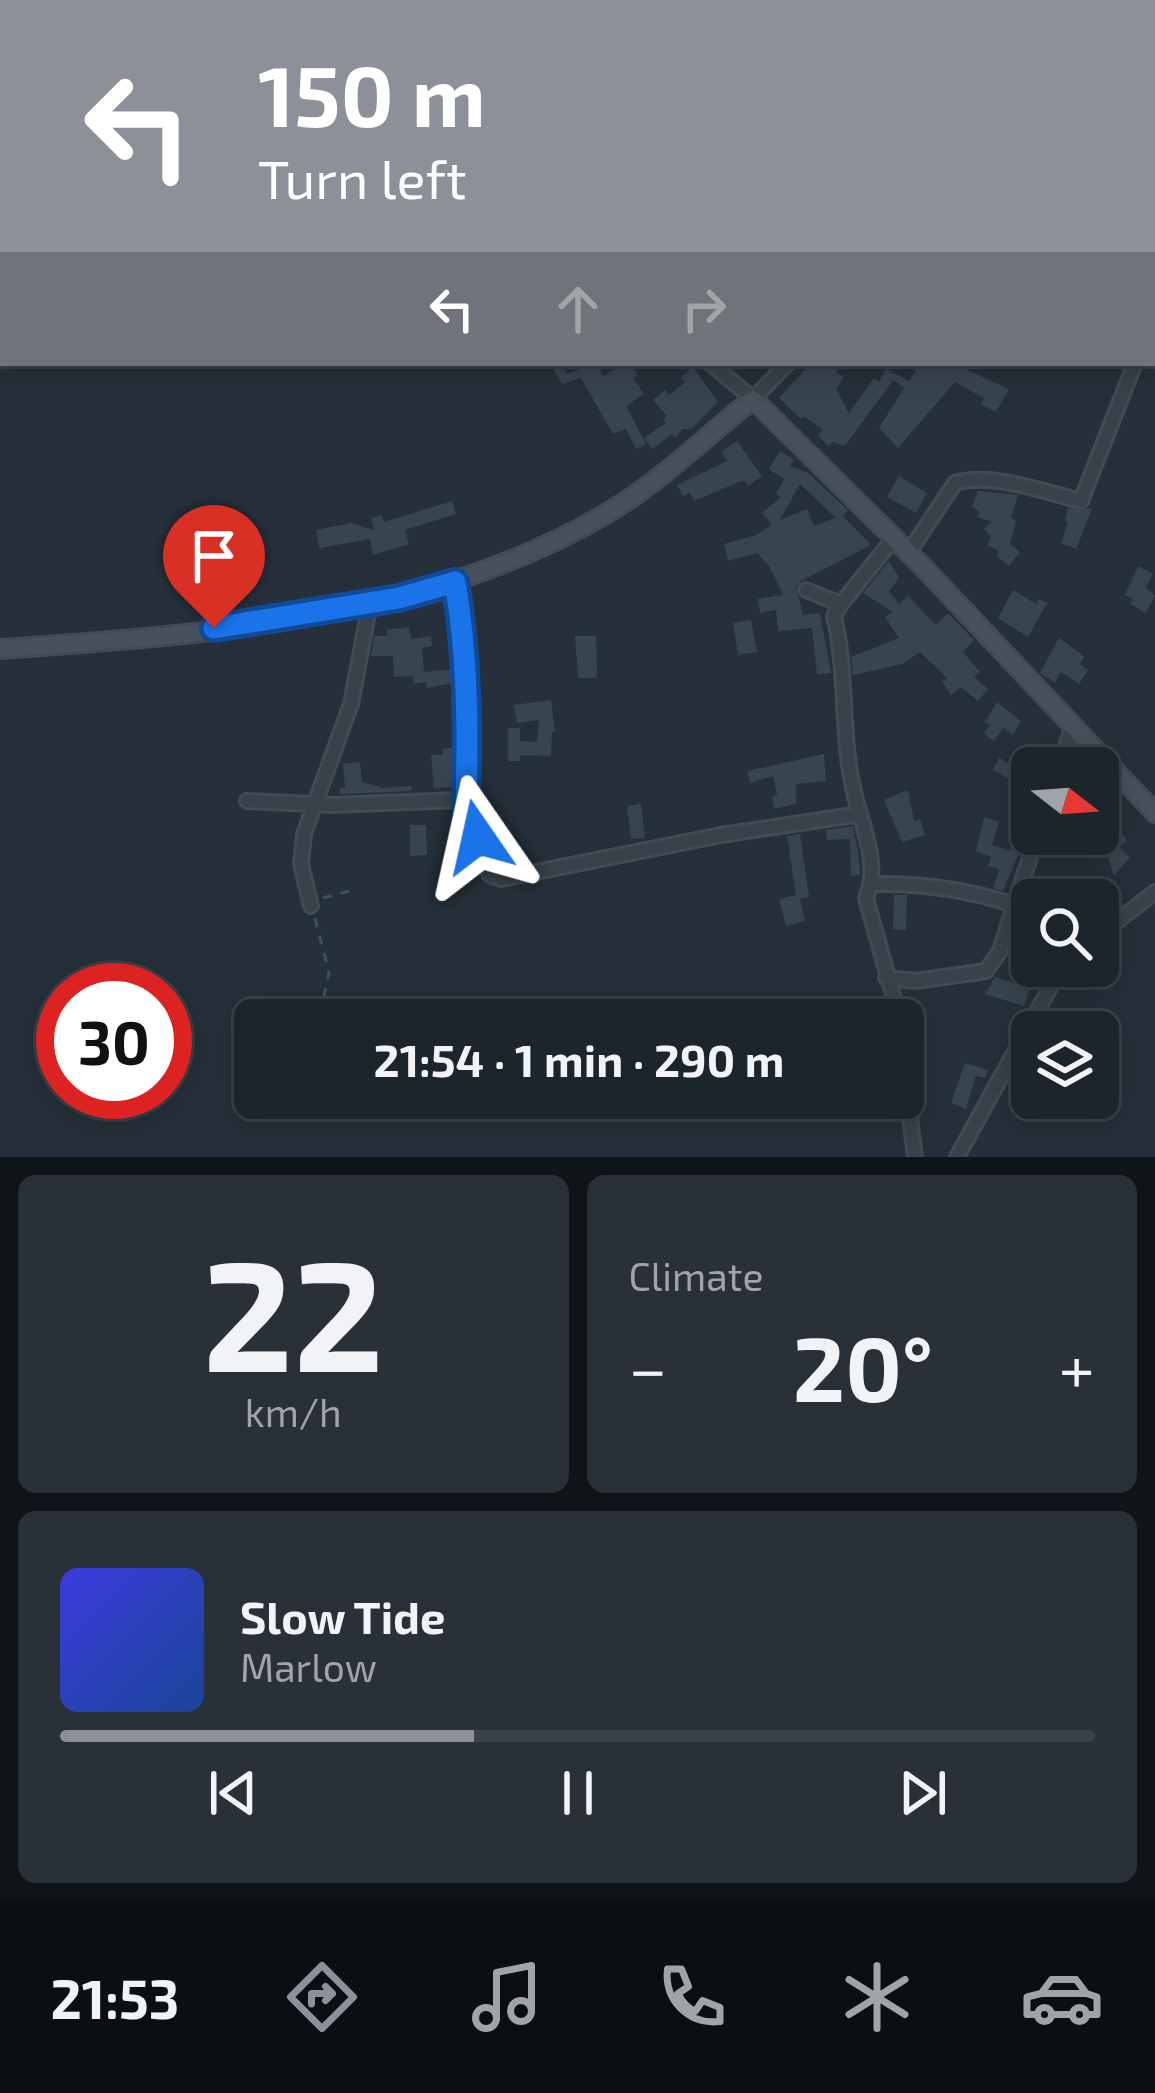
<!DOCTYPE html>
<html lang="en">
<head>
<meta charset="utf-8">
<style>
  :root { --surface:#1c242c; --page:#293038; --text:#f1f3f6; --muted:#a0a4a9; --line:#3a4148; --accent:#8c9099 }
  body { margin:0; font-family:"Exo 2",sans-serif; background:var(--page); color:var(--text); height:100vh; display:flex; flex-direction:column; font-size:45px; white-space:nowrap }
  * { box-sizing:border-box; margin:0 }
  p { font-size:39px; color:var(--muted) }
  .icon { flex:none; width:66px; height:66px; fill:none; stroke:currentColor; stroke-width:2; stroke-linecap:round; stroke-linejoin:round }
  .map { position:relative; height:1157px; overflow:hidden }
  .sheet { display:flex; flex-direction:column; gap:18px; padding:18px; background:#0f1418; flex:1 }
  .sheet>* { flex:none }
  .guide { position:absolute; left:0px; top:0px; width:1155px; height:366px; box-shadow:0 6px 30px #0003,0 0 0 3px var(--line); background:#8c9099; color:#fff; overflow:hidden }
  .needle { width:78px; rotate:107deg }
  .buttons { position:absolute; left:1011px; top:747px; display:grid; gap:24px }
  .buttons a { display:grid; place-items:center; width:108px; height:108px; border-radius:18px; background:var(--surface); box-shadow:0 6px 30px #0003,0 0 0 3px var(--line); font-size:60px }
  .speed { position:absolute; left:36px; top:963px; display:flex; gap:24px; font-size:60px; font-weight:700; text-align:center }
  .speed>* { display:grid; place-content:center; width:156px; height:156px; border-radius:50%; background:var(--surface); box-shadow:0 6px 30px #0003,0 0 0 3px var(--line); line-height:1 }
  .speed .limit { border:18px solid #d22; background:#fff; color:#111 }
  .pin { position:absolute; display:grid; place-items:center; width:102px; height:102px; color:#fff; margin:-123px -51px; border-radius:50% 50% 50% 0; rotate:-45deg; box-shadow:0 0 12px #0007 }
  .pin .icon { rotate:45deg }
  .me { position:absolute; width:132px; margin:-66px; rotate:349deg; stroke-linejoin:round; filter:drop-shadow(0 0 9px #0008) }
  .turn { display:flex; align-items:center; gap:42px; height:252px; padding:0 60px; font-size:54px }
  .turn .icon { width:156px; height:156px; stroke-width:2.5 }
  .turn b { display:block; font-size:84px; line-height:102px }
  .lanes { display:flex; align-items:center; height:114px; padding:0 60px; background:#0003; justify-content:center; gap:60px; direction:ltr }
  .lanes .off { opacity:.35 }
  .big { font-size:90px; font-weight:700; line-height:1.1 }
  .sheet .card { flex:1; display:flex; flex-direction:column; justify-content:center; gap:18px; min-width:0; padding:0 42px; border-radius:18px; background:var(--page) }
  .sheet .dial { align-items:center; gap:0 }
  .dial b { font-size:156px; line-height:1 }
  .song { display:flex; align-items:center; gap:36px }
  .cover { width:144px; height:144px; border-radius:18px; background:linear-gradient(135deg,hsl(240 70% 55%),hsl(220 70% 35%)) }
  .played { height:12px; border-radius:6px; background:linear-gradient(90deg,var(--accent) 40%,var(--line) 40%) }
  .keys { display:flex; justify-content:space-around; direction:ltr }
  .heat { display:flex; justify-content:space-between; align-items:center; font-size:66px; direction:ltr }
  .sheet .tiles { flex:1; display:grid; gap:18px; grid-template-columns:1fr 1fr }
  .card:last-child { grid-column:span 2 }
  .trip { position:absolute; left:234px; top:999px; width:690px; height:120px; border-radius:18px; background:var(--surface); box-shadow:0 6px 30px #0003,0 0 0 3px var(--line); font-weight:700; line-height:120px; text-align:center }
  .tab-bar { display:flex; height:192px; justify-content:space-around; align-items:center; background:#0b0e12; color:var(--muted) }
  .tab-bar .icon { width:84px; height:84px }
  .tab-bar .active { color:var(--accent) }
  .tab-bar b { font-size:54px; color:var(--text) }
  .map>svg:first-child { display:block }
</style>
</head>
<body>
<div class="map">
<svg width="1155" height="1157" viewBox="0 0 1155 1157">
  <rect width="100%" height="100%" fill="#25303a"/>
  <path fill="#384450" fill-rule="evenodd" d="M550 363H561L567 374 597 363 603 376 625 363 631 366 638 375 633 378 644 394 626 406 646 444 636 449 626 429 613 434 581 378 562 384Z
    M811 363H842L836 372 844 377 836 389 849 413 874 378 879 381 886 369 909 381 920 363H945L952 367 954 363H966L963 368 1009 389 996 412 981 404 984 398 955 382 898 448 879 428 904 388 893 380 845 446 833 442 828 446 818 435 823 430 804 416 801 419 779 398Z
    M693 367 718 402 691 429H683L675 438 672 434 652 449 644 438 666 423 663 420 667 416 653 400 665 390 669 395 685 382 681 377Z
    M737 441 762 476 748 486 744 480 694 501 690 493 683 496 677 485 727 461 721 452Z
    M780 451 794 460 790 466 808 473 848 510 843 516 871 545 801 581 796 587 803 615 820 613 831 673 817 674 812 628 778 631 776 610 760 613 758 599 783 595 769 566 757 553 728 561 724 544 756 535 772 525 762 513 781 497 776 494 784 479 769 469ZM800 484 817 500 836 518 814 526 807 509 780 520Z
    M899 476 927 493 916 513 887 497Z
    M978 491 1018 495 1011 518 1016 521 1010 544 1020 552 1009 566 997 556 999 551 987 545 991 537 984 529 992 522 977 517 980 512 972 507Z
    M452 501 456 514 405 530 409 544 373 555 370 539 319 548 316 530 351 523 374 530 371 518 382 515 384 522Z
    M1068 508 1092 509 1076 549 1061 543 1068 522 1065 521Z
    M889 561 899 578 889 591 899 604 908 596 936 625 948 613 974 640 963 652 980 672 974 677 988 689 978 701 961 687 951 695 942 682 947 678 920 652 902 664 853 675 851 657 899 638 885 617 893 612 863 593Z
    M1138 566 1153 574 1146 587 1155 596 1146 613 1130 604 1133 599 1125 595Z
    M1013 590 1036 604 1039 599 1047 603 1028 637 998 618Z
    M751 620 757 652 738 655 733 623Z
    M409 627 411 639 431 636 432 646 422 648 424 672 455 669V683L427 688 426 682 414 684 413 676 394 677 393 656H371L374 636H387L386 630Z
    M575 636H596L597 678H578Z
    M1059 638 1084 656 1080 664 1088 670 1079 684 1061 672 1055 682 1040 673Z
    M551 700 555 732H552L551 756 520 755V761H508V728H520V741L537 742 539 720 517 723 514 705Z
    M997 702 1021 721 1013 735 1003 728 994 741 984 734 990 725 985 722Z
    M457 747 456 787 434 788 431 755H443V749Z
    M1030 748 1039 752 1022 786 993 770 999 758 1019 769Z
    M824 754 826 781 796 784V804L774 809 772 796 777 795 773 776 750 783 747 771Z
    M360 762 362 782 384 788 411 786 412 791 340 794V788H345L343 764Z
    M908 790 914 821 920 819 925 835 902 842 884 800Z
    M641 804 645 838 631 839 627 806Z
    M984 817 999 822 992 845 1010 851 1015 833 1026 837 1003 891 993 888 999 869 988 866 991 857 976 851Z
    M410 825H426L427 855 410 856Z
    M853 826 859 856 860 875 851 876 850 839 827 840 826 830Z
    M1119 830 1127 841 1119 847 1130 857 1114 876 1106 851 1113 843 1109 838Z
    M800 834 809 897 800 899 805 921 786 926 779 899 796 895 787 836Z
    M894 895H907L906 930 893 929Z
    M995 977 1030 988 1024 1006 985 994Z
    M1071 1008 1090 1016 1082 1032H1050L1058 1017 1065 1020Z
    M965 1063 988 1070 985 1078 976 1076 966 1109 951 1103Z"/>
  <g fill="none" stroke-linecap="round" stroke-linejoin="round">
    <defs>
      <path id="street" d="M302 0 306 3
        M506 3 507 0
        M987 3 988 0
        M0 33H3
        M1152 248 1155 250
        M0 294 3 293
        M1152 312 1155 302
        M710 363 753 399 788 363
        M909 552 955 483C992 472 1044 492 1081 501L1135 363
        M455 582C468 657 469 729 466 805
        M806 590 841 604 894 538
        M841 604 834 616C848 675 840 737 855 796 863 828 880 866 866 898L900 1020
        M1059 768 1072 728
        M247 801 333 805 460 800 473 809 484 863 490 875 501 879 721 835 860 814
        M872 884C921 883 967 889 1014 905L1038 834
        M311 906 301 864 304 834 351 704 370 603
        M1098 936 1155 892
        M886 978 916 981 986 971 1000 951 1014 905
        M903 1061 915 1157
        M957 1157 1062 966"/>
      <path id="secondary" d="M0 649C206 635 428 620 609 512 660 482 706 436 753 399L922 566 1155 813"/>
    </defs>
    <use href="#street" stroke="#424b53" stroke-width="18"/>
    <use href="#secondary" stroke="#424b53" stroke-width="22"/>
    <path stroke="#405353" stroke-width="3" stroke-dasharray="9 9" stroke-linecap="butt" d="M323 898 353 890
      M298 1020 307 1008 323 1000 329 973 315 918
      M237 1027 255 1034"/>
    <use href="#street" stroke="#39424a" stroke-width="12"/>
    <use href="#secondary" stroke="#47515d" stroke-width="16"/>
  </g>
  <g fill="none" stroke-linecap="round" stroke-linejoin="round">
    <defs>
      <path id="route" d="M214 628 399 598 455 582C468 657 468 729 466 805L473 809 478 837"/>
    </defs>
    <use href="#route" stroke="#114b97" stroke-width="30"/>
    <use href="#route" stroke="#1a73e8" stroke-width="21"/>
  </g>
</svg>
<div class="buttons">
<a><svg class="needle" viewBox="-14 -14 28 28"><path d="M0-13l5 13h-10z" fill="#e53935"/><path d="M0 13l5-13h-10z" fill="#a0a4a9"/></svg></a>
<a><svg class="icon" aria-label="search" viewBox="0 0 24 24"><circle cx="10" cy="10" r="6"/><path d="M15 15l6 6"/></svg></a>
<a><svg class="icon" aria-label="layers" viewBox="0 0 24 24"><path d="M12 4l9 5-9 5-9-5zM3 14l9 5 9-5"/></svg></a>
</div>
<div class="speed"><div class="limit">30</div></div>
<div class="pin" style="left:214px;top:628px;background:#d93025"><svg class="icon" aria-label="arrive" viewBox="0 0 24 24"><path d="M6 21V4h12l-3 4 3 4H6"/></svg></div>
<svg class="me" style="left:478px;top:837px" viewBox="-20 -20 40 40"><path d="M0-17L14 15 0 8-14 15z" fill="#1a73e8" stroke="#fff" stroke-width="4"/></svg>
<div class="trip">21:54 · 1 min · 290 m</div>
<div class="guide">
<div class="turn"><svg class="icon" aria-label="left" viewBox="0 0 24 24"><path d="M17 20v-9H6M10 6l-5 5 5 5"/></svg><div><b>150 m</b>Turn left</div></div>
<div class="lanes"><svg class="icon" aria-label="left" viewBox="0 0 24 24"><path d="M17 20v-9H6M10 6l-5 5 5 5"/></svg><svg class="icon off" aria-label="ahead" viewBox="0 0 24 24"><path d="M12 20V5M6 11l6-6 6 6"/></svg><svg class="icon off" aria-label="right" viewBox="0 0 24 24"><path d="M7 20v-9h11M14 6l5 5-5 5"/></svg></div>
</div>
</div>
<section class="sheet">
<div class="tiles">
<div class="card dial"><b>22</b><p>km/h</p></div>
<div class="card"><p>Climate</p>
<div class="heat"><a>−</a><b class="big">20°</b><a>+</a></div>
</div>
<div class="card">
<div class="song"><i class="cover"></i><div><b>Slow Tide</b><p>Marlow</p></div></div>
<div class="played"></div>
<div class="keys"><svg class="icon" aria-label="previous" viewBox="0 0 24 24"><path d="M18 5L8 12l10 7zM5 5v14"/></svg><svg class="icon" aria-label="pause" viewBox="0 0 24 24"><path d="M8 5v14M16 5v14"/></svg><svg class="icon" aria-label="next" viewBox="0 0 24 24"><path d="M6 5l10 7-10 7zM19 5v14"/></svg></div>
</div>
</div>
</section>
<nav class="tab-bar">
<b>21:53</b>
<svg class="icon active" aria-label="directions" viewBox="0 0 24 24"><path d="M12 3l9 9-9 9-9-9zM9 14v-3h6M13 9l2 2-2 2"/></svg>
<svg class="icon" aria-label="music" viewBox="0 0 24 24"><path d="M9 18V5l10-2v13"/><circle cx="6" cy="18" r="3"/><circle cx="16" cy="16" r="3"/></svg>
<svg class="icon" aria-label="phone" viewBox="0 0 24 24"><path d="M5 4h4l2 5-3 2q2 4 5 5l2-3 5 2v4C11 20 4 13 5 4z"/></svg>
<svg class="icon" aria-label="climate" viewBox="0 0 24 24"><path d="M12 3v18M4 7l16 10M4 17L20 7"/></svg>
<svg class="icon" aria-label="car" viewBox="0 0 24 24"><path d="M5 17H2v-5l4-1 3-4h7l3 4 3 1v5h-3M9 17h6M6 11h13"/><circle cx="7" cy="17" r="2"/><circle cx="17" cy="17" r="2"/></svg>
</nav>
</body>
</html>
